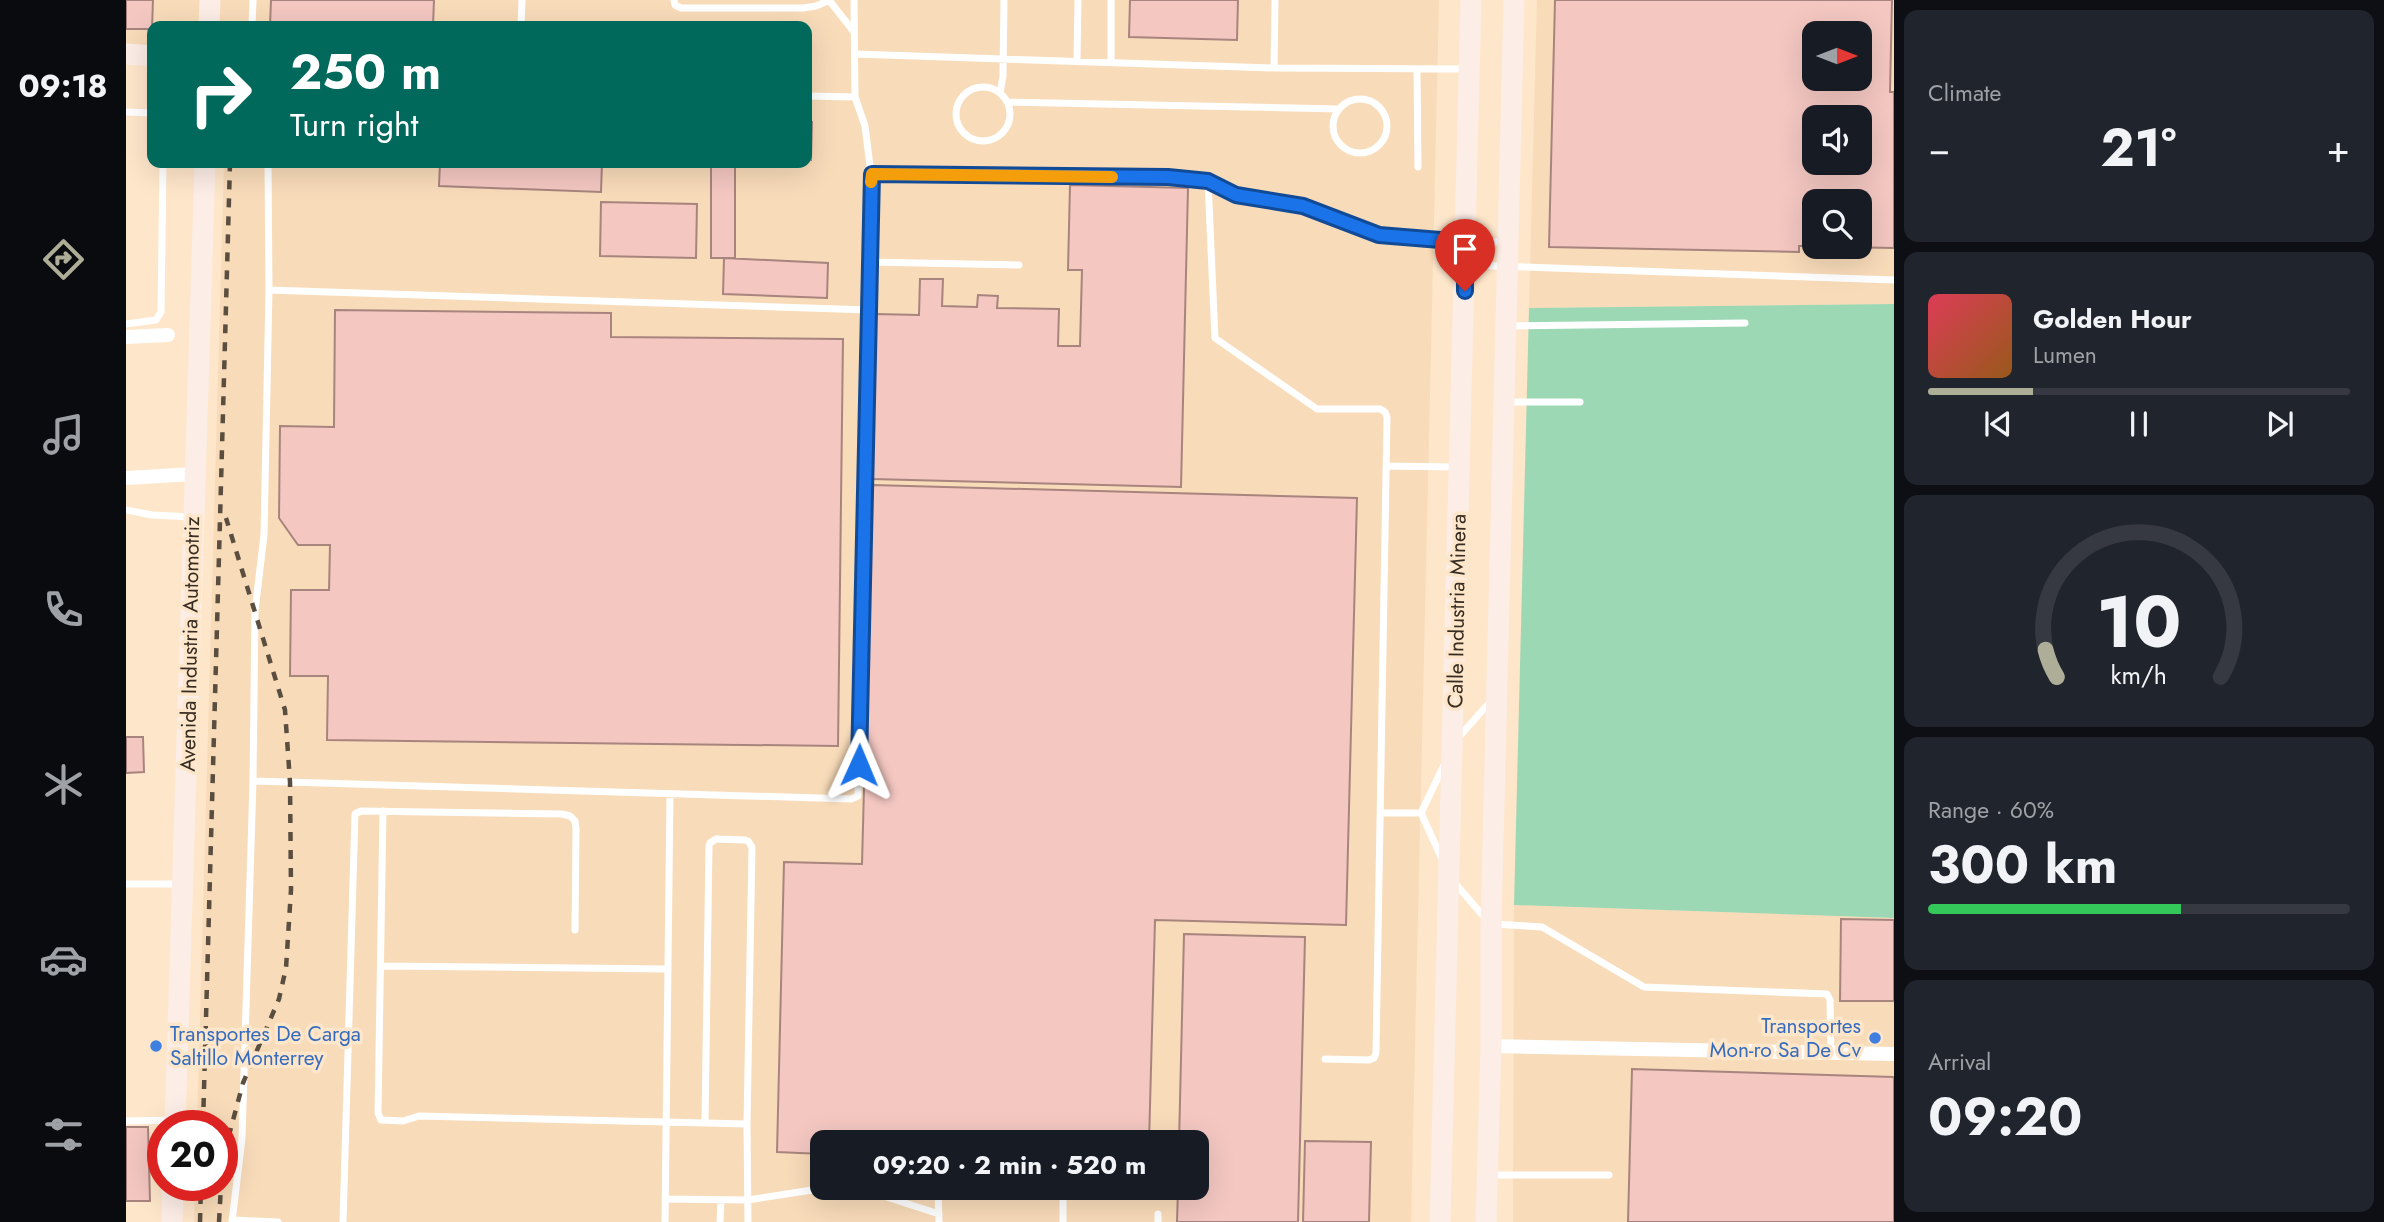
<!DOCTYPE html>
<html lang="en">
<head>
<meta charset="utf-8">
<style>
  :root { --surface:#171b24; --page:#20242c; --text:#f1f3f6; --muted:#9ea1a6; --line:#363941; --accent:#aead98 }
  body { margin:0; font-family:Jost,sans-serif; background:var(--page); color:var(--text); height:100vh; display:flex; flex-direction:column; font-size:26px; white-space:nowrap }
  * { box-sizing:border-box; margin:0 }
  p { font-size:23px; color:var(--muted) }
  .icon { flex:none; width:38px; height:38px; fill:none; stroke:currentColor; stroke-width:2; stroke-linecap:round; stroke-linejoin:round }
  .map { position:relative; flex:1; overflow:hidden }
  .side { display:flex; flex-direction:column; gap:10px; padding:10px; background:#0d0f14; width:490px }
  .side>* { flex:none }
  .banner { position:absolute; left:21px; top:21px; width:665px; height:147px; border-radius:14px; box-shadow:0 7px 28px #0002; background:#00695c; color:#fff; overflow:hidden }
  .needle { width:46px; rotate:90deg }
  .tools { position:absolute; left:1676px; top:21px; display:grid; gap:14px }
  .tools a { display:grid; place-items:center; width:70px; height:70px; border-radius:14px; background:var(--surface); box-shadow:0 7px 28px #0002; font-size:35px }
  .speed { position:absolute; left:21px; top:1110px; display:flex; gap:14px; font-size:35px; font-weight:700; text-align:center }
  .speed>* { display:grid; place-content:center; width:91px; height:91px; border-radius:50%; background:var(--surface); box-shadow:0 7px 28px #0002; line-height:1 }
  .speed .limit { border:10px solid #d22; background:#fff; color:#111 }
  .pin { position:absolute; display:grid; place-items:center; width:60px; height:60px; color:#fff; margin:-72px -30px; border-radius:50% 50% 50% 0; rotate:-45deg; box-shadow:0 0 7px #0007 }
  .pin .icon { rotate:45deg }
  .me { position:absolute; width:77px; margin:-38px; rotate:1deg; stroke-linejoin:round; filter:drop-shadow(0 0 5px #0008) }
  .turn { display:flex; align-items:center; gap:24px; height:147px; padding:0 28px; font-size:32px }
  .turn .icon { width:91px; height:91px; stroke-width:2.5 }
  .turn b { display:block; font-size:49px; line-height:60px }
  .big { font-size:52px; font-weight:700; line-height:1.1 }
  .side .widget { flex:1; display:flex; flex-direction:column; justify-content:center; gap:10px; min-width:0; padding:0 24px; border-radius:14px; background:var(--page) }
  .side .dial { align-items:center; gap:0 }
  .dial svg { height:182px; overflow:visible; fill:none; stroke:var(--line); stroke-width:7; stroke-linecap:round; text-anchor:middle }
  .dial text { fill:var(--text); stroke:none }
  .song { display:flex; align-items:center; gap:21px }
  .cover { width:84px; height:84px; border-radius:10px; background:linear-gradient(135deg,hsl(350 70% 55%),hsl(30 70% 35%)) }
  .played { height:7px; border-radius:4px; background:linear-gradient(90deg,var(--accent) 25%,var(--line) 25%) }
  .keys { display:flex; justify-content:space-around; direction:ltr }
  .heat { display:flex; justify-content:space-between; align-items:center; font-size:38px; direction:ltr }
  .charge { height:10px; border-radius:5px; background:linear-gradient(90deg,#34c759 60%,var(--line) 0) }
  .trip { position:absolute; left:684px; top:1130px; width:399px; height:70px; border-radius:14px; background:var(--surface); box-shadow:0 7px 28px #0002; font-weight:700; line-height:70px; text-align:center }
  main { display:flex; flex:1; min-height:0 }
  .tabs { display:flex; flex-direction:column; width:126px; justify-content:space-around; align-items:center; background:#090b0e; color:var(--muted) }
  .tabs .icon { width:49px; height:49px }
  .tabs .current { color:var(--accent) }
  .tabs b { font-size:32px; color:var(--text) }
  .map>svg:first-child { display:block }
</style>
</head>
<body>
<main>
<nav class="tabs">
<b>09:18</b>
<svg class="icon current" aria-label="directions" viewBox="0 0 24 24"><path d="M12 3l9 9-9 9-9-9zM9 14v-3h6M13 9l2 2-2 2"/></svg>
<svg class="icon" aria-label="music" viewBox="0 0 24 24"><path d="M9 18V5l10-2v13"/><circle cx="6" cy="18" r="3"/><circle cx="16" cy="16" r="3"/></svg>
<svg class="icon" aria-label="phone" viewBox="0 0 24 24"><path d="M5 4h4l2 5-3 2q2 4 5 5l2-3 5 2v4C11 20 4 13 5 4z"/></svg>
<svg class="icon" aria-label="climate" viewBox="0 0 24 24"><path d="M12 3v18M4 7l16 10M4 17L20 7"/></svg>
<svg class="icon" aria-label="car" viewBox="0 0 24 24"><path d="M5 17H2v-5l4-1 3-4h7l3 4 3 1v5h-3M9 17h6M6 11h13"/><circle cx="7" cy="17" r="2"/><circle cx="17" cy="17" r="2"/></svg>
<svg class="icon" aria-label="filters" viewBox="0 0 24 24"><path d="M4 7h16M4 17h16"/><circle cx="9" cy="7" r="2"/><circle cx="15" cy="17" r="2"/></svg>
</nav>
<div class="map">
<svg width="1768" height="1222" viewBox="0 0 1768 1222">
  <rect width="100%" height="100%" fill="#fee6ca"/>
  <path fill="#f8dbb9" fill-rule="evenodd" d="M0 0H1313L1285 1222H68L69 1185H96V1125H71L98 163H681V26H26V56H0ZM696 1143H1071V1188H696Z
    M1411 0H1768V304L1403 308ZM1689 33H1734V79H1689ZM1689 117H1734V163H1689ZM1689 201H1734V247H1689Z
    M1388 905 1768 918V1222H1387Z"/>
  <path fill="#9dd8b5" d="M1768 304V918L1388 905 1403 308Z"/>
  <path fill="#f4c7c1" stroke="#a8847e" stroke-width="2" fill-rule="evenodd" d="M0 0H27L26 29H0Z
    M145 0H308L307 26H144Z
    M1004 0H1112L1111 40 1003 37Z
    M1429 0H1766L1764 92H1768V248L1715 247H1734V201H1689V246H1673V252L1423 247ZM1689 33H1734V79H1689ZM1689 117H1734V163H1689Z
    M681 122H686L685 160 681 159Z
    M314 163H476L475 192 313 186Z
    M585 163H609V258H585Z
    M944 185 1062 188 1055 487 746 479 750 314 793 315 794 279H817L816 306 851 307 852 295 872 296 871 308 933 309 932 346H954L956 270H942Z
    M475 202 571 204 570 258 474 256Z
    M598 258 702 263 701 298 597 294Z
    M209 310 485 313V337L717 339 712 746 201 740 202 676H164L165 590H203L204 545H172L153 518 154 426 208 427Z
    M746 485 1231 498 1220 925 1029 920 1023 1143H696V1154L651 1152 658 862 736 864Z
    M0 737H17L18 772 0 773Z
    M1715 919 1768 920V1001H1714Z
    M1058 934 1179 937 1172 1222H1051L1052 1188H1071V1143H1053Z
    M1506 1069 1768 1077V1222H1502Z
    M0 1127H22L24 1201H0Z
    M1179 1141 1245 1142 1243 1222H1177Z
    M952 1188H1022V1197L952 1195Z"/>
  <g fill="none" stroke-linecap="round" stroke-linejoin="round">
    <path stroke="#fff" stroke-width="7" d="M548 0 549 5 555 8H677L690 6 704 0
      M703 0 728 32
      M126 26 127 0
      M395 26 396 0
      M729 54 1148 68 1149 0
      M951 60 952 0
      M985 62V0
      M1148 68 1341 69
      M1291 70 1292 167
      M830 114a27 27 0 1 1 54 0a27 27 0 1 1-54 0Z
      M874 93 877 76 878 0
      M681 96 729 97
      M1207 126a27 27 0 1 1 54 0a27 27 0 1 1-54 0Z
      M881 102 1213 109
      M0 112 26 113
      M745 174 1042 177 1082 181 1110 195 1177 206 1253 235 1303 241 1379 242
      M1082 181 1089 338 1191 409H1254L1259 412 1261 417 1250 1053 1248 1058 1243 1060 1199 1059
      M744 262 893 265
      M1342 265 1768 280
      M143 290 743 310
      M0 324 30 320 35 312 37 163
      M1382 326 1619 323
      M1379 402H1454
      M1261 466 1329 467
      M0 510 26 515 66 517
      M1331 739 1365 701
      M127 781 725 799 732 796 745 174 739 126 729 97 728 0
      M257 811 252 1113 255 1120 277 1121 293 1116 621 1124
      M1255 813H1295
      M1316 859 1295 813 1318 765
      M1328 882 1359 918
      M0 884H52
      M1368 924 1416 927 1518 987 1701 994 1704 1000 1705 1052
      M256 966 541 969
      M0 1121 48 1120
      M579 1123 583 846 584 843 590 839 619 840 622 841 626 847 621 1124 622 1222
      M1365 1175H1483
      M733 1188 813 1214
      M812 1188 813 1222
      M937 1188V1222
      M539 1199 622 1200 686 1190 729 1188
      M106 1220 152 1222
      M106 1222 116 1138 127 781 129 611 138 535 143 290 142 163
      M217 1222 229 814 235 811 436 814 444 816 449 821 450 829 449 930
      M539 1222 544 794
      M594 1222 595 1201
      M1032 1222V1214"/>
    <path stroke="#fff" stroke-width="14" d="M0 337 42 335
      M0 478 68 474
      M1365 1046 1768 1054"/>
    <path stroke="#fcede6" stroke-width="21" d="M83 26 84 0
      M0 54 26 56
      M49 1125 79 163
      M46 1222 47 1185
      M1314 1222 1345 0
      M1360 1222 1365 1046V924L1388 0"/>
    <path stroke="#5a4e40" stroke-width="4.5" stroke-dasharray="9 9" stroke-linecap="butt" d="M77 1125 104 163
      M96 1172 99 1150 117 1083 153 999 160 968 165 890 164 782 159 710 100 518
      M74 1222 75 1185
      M93 1222 95 1185"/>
  </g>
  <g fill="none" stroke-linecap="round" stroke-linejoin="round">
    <defs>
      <path id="route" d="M733 765 746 174 1042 177 1082 181 1110 195 1177 206 1253 235 1339 242V291"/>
    </defs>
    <use href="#route" stroke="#114b97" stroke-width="18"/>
    <use href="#route" stroke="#1a73e8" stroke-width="12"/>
    <path stroke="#f59e0b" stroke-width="12" d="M745 182 746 174 986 177"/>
  </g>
  <g fill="#3f7fe0" stroke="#fee6ca" stroke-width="2.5">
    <circle cx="1749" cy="1038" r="7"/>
    <circle cx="30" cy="1046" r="7"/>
  </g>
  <g text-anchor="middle" stroke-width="7" stroke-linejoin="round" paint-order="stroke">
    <g font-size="21" fill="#362d22" stroke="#fee6ca">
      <text transform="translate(1331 611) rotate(-89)" y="7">Calle Industria Minera</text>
      <text transform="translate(64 644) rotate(-89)" y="7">Avenida Industria Automotriz</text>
    </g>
    <g font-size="21" fill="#366cbe" stroke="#fee6ca" text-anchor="end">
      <text x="1735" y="1033">Transportes<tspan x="1735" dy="24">Mon-ro Sa De Cv</tspan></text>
      <text x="44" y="1041" text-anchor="start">Transportes De Carga<tspan x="44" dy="24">Saltillo Monterrey</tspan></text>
    </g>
  </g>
</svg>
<div class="tools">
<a><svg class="needle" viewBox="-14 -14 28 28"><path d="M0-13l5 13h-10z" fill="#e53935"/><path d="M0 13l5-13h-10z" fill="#9ea1a6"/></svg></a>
<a><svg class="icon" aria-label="sound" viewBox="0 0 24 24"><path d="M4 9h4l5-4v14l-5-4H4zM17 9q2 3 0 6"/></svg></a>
<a><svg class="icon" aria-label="search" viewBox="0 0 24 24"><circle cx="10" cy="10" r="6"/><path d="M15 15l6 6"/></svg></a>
</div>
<div class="speed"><div class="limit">20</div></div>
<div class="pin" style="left:1339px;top:291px;background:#d93025"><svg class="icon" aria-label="arrive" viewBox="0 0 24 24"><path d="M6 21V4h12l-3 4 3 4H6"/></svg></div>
<svg class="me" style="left:733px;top:765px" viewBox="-20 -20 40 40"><path d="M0-17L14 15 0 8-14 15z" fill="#1a73e8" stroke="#fff" stroke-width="4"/></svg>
<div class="trip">09:20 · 2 min · 520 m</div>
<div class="banner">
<div class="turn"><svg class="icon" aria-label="right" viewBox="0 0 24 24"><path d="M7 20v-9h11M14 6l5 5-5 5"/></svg><div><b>250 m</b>Turn right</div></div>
</div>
</div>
<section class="side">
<div class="widget"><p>Climate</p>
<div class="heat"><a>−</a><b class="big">21°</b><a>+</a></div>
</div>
<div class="widget">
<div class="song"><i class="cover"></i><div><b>Golden Hour</b><p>Lumen</p></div></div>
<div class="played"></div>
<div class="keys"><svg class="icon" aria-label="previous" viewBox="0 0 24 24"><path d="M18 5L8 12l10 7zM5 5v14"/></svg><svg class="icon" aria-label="pause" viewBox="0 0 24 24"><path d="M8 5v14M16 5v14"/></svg><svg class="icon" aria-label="next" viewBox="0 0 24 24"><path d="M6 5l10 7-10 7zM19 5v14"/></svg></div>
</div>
<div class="widget dial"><svg viewBox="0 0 100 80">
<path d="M14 69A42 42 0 1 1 86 69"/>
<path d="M14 69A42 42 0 0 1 9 57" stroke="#aead98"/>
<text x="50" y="56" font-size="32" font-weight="700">10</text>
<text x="50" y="72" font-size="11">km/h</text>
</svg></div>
<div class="widget"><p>Range · 60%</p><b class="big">300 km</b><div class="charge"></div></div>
<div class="widget"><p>Arrival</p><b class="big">09:20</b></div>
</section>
</main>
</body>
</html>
